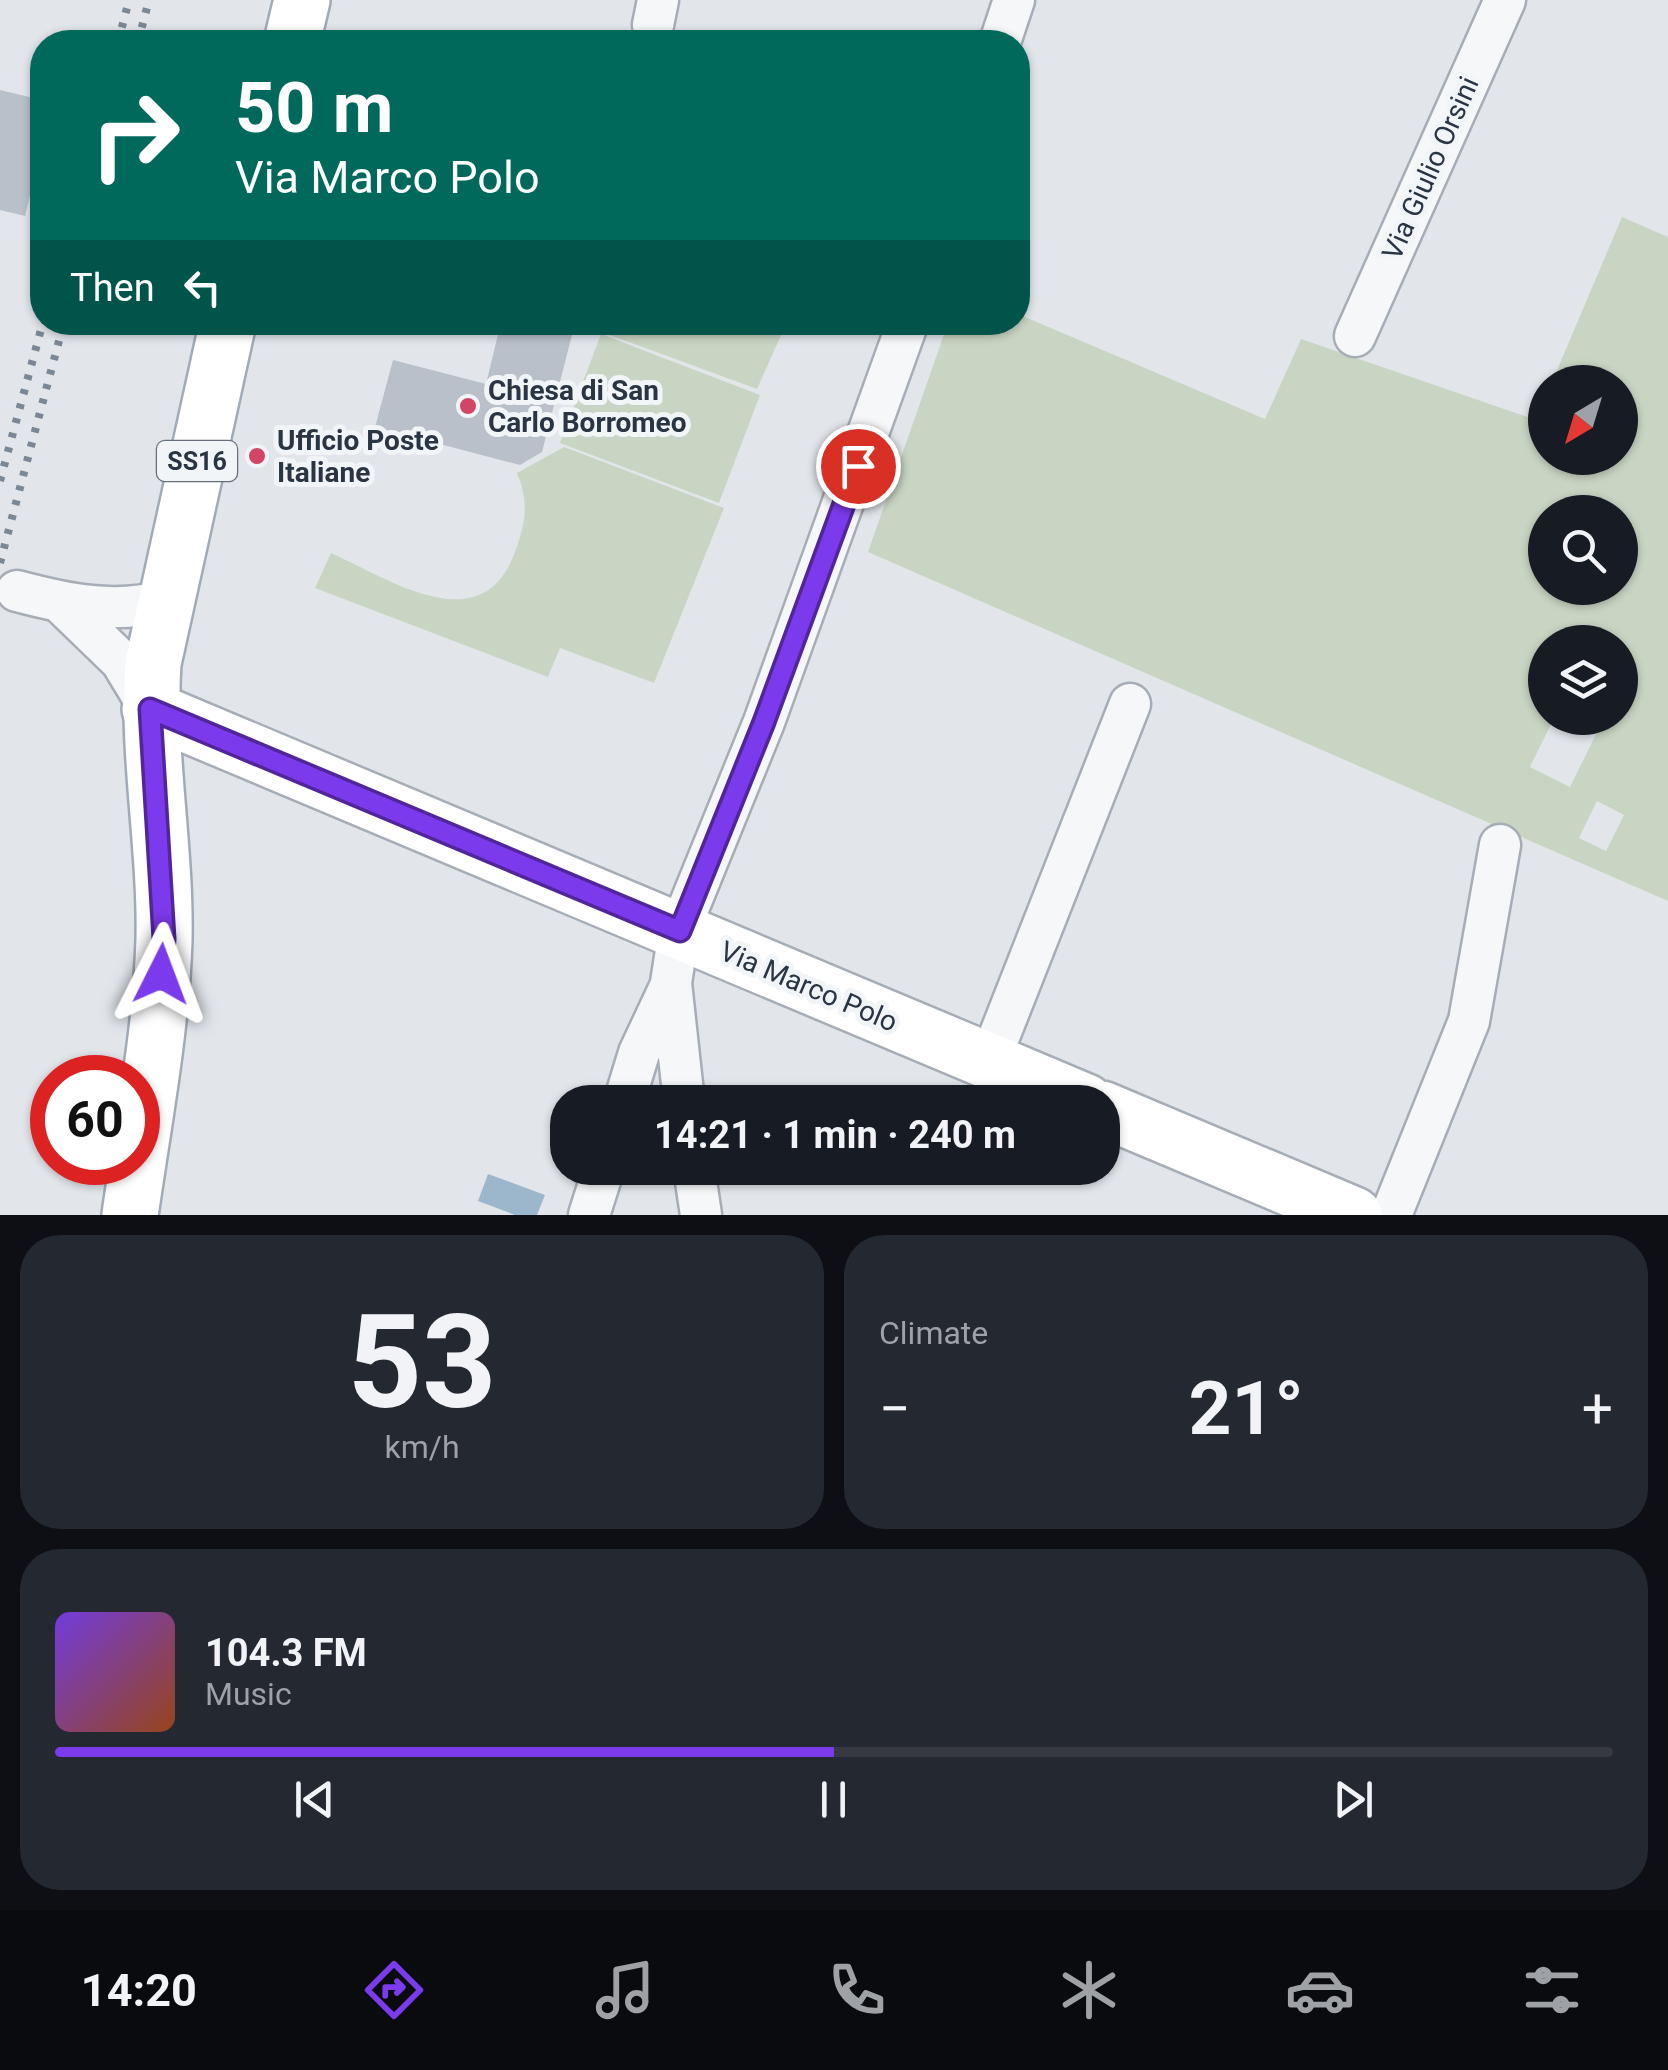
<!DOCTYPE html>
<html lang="en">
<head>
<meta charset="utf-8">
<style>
  :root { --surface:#171b24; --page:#242831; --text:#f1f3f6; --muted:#9ea1a6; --line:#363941; --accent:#7c3aed }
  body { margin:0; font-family:Roboto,sans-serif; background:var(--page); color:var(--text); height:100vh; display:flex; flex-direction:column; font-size:38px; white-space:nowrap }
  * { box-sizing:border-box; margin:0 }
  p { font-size:32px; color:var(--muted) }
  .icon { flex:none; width:55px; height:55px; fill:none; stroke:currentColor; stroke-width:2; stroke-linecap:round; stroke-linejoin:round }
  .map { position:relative; height:1215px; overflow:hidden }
  .sheet { display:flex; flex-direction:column; gap:20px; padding:20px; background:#0d0f14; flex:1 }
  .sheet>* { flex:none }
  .guide { position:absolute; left:30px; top:30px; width:1000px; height:305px; border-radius:40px; box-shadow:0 2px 8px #0004; background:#00695c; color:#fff; overflow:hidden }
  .needle { width:65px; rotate:218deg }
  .controls { position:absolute; left:1528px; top:365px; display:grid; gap:20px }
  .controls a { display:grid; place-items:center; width:110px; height:110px; border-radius:50%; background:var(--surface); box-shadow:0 2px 8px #0004; font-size:50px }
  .speed { position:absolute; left:30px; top:1055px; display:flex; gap:20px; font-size:50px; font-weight:700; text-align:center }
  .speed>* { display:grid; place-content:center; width:130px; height:130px; border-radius:50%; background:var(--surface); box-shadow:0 2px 8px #0004; line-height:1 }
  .speed .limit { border:15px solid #d22; background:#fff; color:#111 }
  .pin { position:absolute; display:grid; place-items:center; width:85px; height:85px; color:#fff; margin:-42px; border:5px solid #fff; border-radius:50%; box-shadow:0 2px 10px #0007 }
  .me { position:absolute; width:110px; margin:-55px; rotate:3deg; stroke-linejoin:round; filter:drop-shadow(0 0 8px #0008) }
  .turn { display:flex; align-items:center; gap:35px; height:210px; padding:0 40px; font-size:45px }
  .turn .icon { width:130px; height:130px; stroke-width:2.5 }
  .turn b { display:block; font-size:70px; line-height:85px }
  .then { display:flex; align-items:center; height:95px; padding:0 40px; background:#0003; gap:20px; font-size:38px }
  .big { font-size:75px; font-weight:700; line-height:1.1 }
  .sheet .card { flex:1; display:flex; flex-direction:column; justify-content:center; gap:15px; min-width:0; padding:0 35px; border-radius:40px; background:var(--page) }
  .sheet .dial { align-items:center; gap:0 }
  .dial b { font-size:130px; line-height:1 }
  .song { display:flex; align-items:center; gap:30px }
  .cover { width:120px; height:120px; border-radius:15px; background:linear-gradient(135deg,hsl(260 70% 55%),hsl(20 70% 35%)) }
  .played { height:10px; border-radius:5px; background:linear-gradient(90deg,var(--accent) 50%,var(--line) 50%) }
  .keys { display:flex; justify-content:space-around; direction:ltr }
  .heat { display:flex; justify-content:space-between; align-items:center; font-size:55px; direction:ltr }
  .sheet .tiles { flex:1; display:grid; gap:20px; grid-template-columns:1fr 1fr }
  .card:last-child { grid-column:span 2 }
  .trip { position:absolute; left:550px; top:1085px; width:570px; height:100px; border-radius:40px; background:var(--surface); box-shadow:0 2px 8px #0004; font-weight:700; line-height:100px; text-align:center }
  .menu { display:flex; height:160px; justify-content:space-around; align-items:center; background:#090b0e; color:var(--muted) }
  .menu .icon { width:70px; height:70px }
  .menu .current { color:var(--accent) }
  .menu b { font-size:45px; color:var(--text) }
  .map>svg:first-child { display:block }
</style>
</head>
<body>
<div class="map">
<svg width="1668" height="1215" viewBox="0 0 1668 1215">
  <rect width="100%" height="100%" fill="#e2e6eb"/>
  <path fill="#c9d5c3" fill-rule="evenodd" d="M1622 217 1668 237V901L868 552 948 323 1018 322V314L1265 419 1301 339 1536 420 1545 399V458H1620V382H1552ZM1545 512H1620V588H1545ZM1545 642H1620V718H1604L1570 787 1530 767 1554 718H1545ZM1597 801 1624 815 1606 851 1579 838Z
    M577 323H757L782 333 757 389Z
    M601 334 760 395 719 503 560 443Z
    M564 447 724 508 654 683 560 648 548 677 315 588 331 553C391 580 484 644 516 549 526 521 529 502 517 473Z"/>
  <path fill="#9cb7cc" d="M488 1174 545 1195 537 1215H515L478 1201Z"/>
  <path fill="#b9c0c9" d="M0 90 42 100V146L25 216 0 210Z
    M501 322H540L573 331 542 452 520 465 375 427 393 360 486 384Z"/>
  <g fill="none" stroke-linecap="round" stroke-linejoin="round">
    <defs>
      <path id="street" d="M653 25 658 0
        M1000 42 1014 0
        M1355 336 1505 0
        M17 591C66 604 116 615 166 600
        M60 602 121 661 150 709
        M989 1062 1130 704
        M624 1102 639 1053 670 987
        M684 1102 671 983 679 931 764 722 908 322
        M694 1168 701 1215
        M589 1215 604 1168
        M1391 1215 1469 1021 1500 845"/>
      <path id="secondary" d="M150 709 1086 1102
        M1102 1109 1354 1215"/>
      <path id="primary" d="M292 42 302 0
        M130 1215C143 1124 161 1032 164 940 166 848 147 755 153 663L228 322"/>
    </defs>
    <use href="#street" stroke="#a7adb6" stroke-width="45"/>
    <use href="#secondary" stroke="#a7adb6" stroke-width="60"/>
    <use href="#primary" stroke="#a1abb7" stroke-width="60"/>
    <use href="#street" stroke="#f5f7f9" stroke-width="40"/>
    <use href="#secondary" stroke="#fff" stroke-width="55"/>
    <use href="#primary" stroke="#fff" stroke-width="55"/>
    <path stroke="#7b8795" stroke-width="8" stroke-dasharray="5 10" stroke-linecap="butt" d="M118 42 129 0
      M138 42 149 0
      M0 481 43 322
      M0 563 64 322"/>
  </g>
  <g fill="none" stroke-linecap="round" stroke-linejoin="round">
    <defs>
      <path id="route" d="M161 974 164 939 150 709 680 931 764 722 858 466"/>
    </defs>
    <use href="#route" stroke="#51269a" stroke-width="25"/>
    <use href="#route" stroke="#7c3aed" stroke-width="18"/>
  </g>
  <g fill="#d24564" stroke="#f2f5f8" stroke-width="4">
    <circle cx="468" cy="406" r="10"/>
    <circle cx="257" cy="456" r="10"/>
  </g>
  <g text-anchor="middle" stroke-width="10" stroke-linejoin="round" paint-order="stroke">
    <rect fill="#f2f5f8" stroke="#666f7a" stroke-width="2.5" x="157" y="441" width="80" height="40" rx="8"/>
    <g font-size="25" font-weight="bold" fill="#2a3544">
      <text x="197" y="470">SS16</text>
    </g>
    <g font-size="28" fill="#2a3544" stroke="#f2f5f8">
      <text transform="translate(1430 168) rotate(-66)" y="10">Via Giulio Orsini</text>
      <text transform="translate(809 986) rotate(23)" y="10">Via Marco Polo</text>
    </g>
    <g font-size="28" font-weight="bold" fill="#2a3544" stroke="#f2f5f8" text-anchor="start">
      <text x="488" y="400">Chiesa di San<tspan x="488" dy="32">Carlo Borromeo</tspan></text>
      <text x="277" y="450">Ufficio Poste<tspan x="277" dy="32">Italiane</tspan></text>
    </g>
  </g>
</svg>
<div class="controls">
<a><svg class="needle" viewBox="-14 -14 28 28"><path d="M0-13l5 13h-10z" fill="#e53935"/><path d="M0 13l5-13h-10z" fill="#9ea1a6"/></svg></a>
<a><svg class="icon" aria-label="search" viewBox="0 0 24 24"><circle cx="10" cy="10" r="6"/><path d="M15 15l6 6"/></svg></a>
<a><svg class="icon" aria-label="layers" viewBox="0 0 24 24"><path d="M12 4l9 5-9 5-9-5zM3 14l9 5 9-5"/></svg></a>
</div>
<div class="speed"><div class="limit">60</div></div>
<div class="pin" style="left:858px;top:466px;background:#d93025"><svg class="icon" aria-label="arrive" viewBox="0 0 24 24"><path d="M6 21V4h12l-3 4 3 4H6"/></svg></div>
<svg class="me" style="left:161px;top:974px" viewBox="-20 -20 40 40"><path d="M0-17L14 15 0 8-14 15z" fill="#7c3aed" stroke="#fff" stroke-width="4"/></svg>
<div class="trip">14:21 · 1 min · 240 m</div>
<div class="guide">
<div class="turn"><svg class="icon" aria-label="right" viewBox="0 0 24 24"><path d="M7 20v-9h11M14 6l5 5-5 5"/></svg><div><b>50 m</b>Via Marco Polo</div></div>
<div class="then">Then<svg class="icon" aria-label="left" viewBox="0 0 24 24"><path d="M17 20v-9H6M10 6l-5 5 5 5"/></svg></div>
</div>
</div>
<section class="sheet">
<div class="tiles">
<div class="card dial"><b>53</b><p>km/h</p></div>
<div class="card"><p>Climate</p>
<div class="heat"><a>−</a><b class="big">21°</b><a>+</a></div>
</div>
<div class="card">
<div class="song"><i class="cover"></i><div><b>104.3 FM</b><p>Music</p></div></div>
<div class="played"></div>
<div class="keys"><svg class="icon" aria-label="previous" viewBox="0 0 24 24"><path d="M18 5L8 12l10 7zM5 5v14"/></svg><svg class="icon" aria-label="pause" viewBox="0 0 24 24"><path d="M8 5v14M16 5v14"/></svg><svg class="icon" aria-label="next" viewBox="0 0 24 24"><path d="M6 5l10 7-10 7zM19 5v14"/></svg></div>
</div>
</div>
</section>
<nav class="menu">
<b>14:20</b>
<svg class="icon current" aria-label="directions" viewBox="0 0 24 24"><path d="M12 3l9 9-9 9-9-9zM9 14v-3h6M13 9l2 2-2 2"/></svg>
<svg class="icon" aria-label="music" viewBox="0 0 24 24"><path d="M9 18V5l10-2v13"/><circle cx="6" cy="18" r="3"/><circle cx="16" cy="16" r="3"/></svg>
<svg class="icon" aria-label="phone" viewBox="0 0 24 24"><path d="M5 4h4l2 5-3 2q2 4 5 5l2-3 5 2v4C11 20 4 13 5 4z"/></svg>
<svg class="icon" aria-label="climate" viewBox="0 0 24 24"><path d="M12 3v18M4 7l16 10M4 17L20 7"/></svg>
<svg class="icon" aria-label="car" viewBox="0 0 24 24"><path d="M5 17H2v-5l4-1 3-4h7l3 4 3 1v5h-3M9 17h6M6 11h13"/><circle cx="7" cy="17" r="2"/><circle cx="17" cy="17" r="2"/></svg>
<svg class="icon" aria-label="filters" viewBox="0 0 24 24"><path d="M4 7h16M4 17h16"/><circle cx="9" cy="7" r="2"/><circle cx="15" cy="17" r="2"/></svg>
</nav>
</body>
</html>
